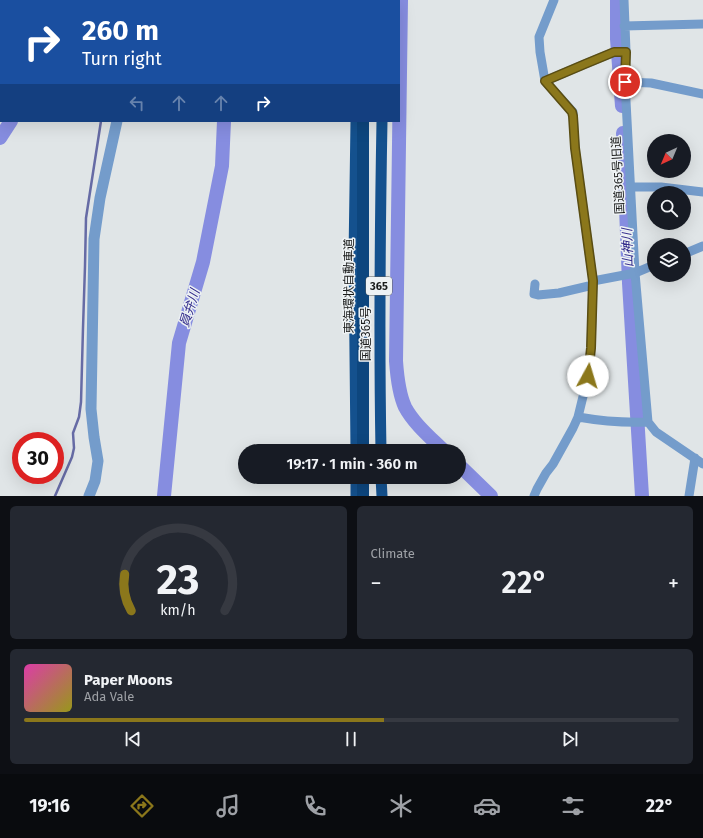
<!DOCTYPE html>
<html lang="en">
<head>
<meta charset="utf-8">
<style>
  :root { --surface:#171b24; --page:#242831; --text:#f1f3f6; --muted:#9ea1a6; --line:#363941; --accent:#8b771b }
  body { margin:0; font-family:"Fira Sans","Noto Sans JP",sans-serif; background:var(--page); color:var(--text); height:100vh; display:flex; flex-direction:column; font-size:15px; white-space:nowrap }
  * { box-sizing:border-box; margin:0 }
  p { font-size:13px; color:var(--muted) }
  .icon { flex:none; width:22px; height:22px; fill:none; stroke:currentColor; stroke-width:2; stroke-linecap:round; stroke-linejoin:round }
  .map { position:relative; height:496px; overflow:hidden }
  .drawer { display:flex; flex-direction:column; gap:10px; padding:10px; background:#0d0f14; flex:1 }
  .drawer>* { flex:none }
  .banner { position:absolute; left:0px; top:0px; width:400px; height:122px; box-shadow:0 4px 16px #0002; background:#1a4fa0; color:#fff; overflow:hidden }
  .needle { width:26px; rotate:224deg }
  .buttons { position:absolute; left:647px; top:134px; display:grid; gap:8px }
  .buttons a { display:grid; place-items:center; width:44px; height:44px; border-radius:50%; background:var(--surface); box-shadow:0 4px 16px #0002; font-size:20px }
  .speed { position:absolute; left:12px; top:432px; display:flex; gap:8px; font-size:20px; font-weight:700; text-align:center }
  .speed>* { display:grid; place-content:center; width:52px; height:52px; border-radius:50%; background:var(--surface); box-shadow:0 4px 16px #0002; line-height:1 }
  .speed .limit { border:6px solid #d22; background:#fff; color:#111 }
  .pin { position:absolute; display:grid; place-items:center; width:34px; height:34px; color:#fff; margin:-17px; border:2px solid #fff; border-radius:50%; box-shadow:0 1px 4px #0007 }
  .me { position:absolute; width:44px; margin:-22px; rotate:6deg; stroke-linejoin:round; filter:drop-shadow(0 0 3px #0008) }
  .turn { display:flex; align-items:center; gap:14px; height:84px; padding:0 16px; font-size:18px }
  .turn .icon { width:52px; height:52px; stroke-width:2.5 }
  .turn b { display:block; font-size:28px; line-height:34px }
  .lanes { display:flex; align-items:center; height:38px; padding:0 16px; background:#0003; justify-content:center; gap:20px; direction:ltr }
  .lanes .off { opacity:.35 }
  .big { font-size:30px; font-weight:600; line-height:1.1 }
  .drawer .tile { flex:1; display:flex; flex-direction:column; justify-content:center; gap:6px; min-width:0; padding:0 14px; border-radius:6px; background:var(--page) }
  .drawer .dial { align-items:center; gap:0 }
  .dial svg { height:104px; overflow:visible; fill:none; stroke:var(--line); stroke-width:7; stroke-linecap:round; text-anchor:middle }
  .dial text { fill:var(--text); stroke:none }
  .song { display:flex; align-items:center; gap:12px }
  .cover { width:48px; height:48px; border-radius:6px; background:linear-gradient(135deg,hsl(320 70% 55%),hsl(60 70% 35%)) }
  .played { height:4px; border-radius:2px; background:linear-gradient(90deg,var(--accent) 55%,var(--line) 55%) }
  .keys { display:flex; justify-content:space-around; direction:ltr }
  .heat { display:flex; justify-content:space-between; align-items:center; font-size:22px; direction:ltr }
  .drawer .tiles { flex:1; display:grid; gap:10px; grid-template-columns:1fr 1fr }
  .tile:last-child { grid-column:span 2 }
  .trip { position:absolute; left:238px; top:444px; width:228px; height:40px; border-radius:20px; background:var(--surface); box-shadow:0 4px 16px #0002; font-weight:600; line-height:40px; text-align:center }
  .tabs { display:flex; height:64px; justify-content:space-around; align-items:center; background:#090b0e; color:var(--muted) }
  .tabs .icon { width:28px; height:28px }
  .tabs .on { color:var(--accent) }
  .tabs b { font-size:18px; color:var(--text) }
  .map>svg:first-child { display:block }
</style>
</head>
<body>
<div class="map">
<svg width="703" height="496" viewBox="0 0 703 496">
  <rect width="100%" height="100%" fill="#e0e5e7"/>
  <g fill="none" stroke-linecap="round" stroke-linejoin="round">
    <path stroke="#666ba5" stroke-width="2.5" d="M55 496 72 457 74 448 73 433 79 417 81 402 83 328 85 266 86 218 101 121"/>
    <path stroke="#868de0" stroke-width="14" d="M243 0V1
      M401 0 396 361C397 375 399 394 405 407 414 424 431 438 444 451
      M617 0V39L622 106
      M65 1 66 0
      M623 133 629 283 642 496
      M0 138 11 121
      M459 465 491 496
      M164 496 179 343 203 262 222 166 224 121"/>
    <path stroke="#749ccb" stroke-width="9" d="M624 0 626 51 625 82 635 273 648 422 656 432 703 464
      M624 26 703 24
      M545 81 585 64 614 52 626 51
      M625 82 651 83 703 94
      M631 187H661L703 192
      M684 254 703 246
      M593 281 635 273 654 265
      M535 284 534 294 538 295 559 293 593 285
      M578 417C601 421 625 423 648 422
      M534 496 537 489 546 473 553 464 573 428 578 417 588 376 591 348 593 281 575 148 573 112 545 81 540 52 539 37 554 0
      M689 496 695 458"/>
    <path stroke="#749ccb" stroke-width="11" d="M131 1V0
      M89 496 95 481 98 461 94 437 91 409 94 239 100 198 117 121"/>
    <path stroke="#1c5c9e" stroke-width="11" d="M45 1 46 0
      M0 104 1 102"/>
    <path stroke="#14518e" stroke-width="11" d="M383 0V1
      M358 1V0
      M356 451 354 256 356 121
      M381 451C379 341 380 231 382 121
      M356 477V496
      M381 477 382 496"/>
    <path stroke="#0d467e" stroke-width="12" d="M366 1V0
      M363 451V121
      M363 477V496"/>
  </g>
  <g fill="none" stroke-linecap="round" stroke-linejoin="round">
    <defs>
      <path id="route" d="M588 376 591 348 593 281 575 148 573 116 572 112 545 81 585 64 614 52H626L625 82"/>
    </defs>
    <use href="#route" stroke="#5a4d12" stroke-width="10"/>
    <use href="#route" stroke="#8b771b" stroke-width="7"/>
  </g>
  <g text-anchor="middle" stroke-width="3" stroke-linejoin="round" paint-order="stroke">
    <rect fill="#eef2f4" stroke="#5a5c5d" stroke-width="1" x="366" y="277" width="26" height="18" rx="3"/>
    <g font-size="11" font-weight="bold" fill="#1a1c1c">
      <text x="379" y="290">365</text>
    </g>
    <g font-size="12" fill="#1a1c1c" stroke="#eef2f4">
      <text transform="translate(618 175) rotate(-93)" y="4">国道365号旧道</text>
      <text transform="translate(349 286) rotate(-90)" y="4">東海環状自動車道</text>
      <text transform="translate(366 334) rotate(-90)" y="4">国道365号</text>
    </g>
    <g font-size="13" font-style="italic" fill="#322b8c" stroke="#eef2f4">
      <text transform="translate(627 248) rotate(-92)" y="5">山神川</text>
      <text transform="translate(189 308) rotate(-73)" y="5">員弁川</text>
    </g>
  </g>
</svg>
<div class="buttons">
<a><svg class="needle" viewBox="-14 -14 28 28"><path d="M0-13l5 13h-10z" fill="#e53935"/><path d="M0 13l5-13h-10z" fill="#9ea1a6"/></svg></a>
<a><svg class="icon" aria-label="search" viewBox="0 0 24 24"><circle cx="10" cy="10" r="6"/><path d="M15 15l6 6"/></svg></a>
<a><svg class="icon" aria-label="layers" viewBox="0 0 24 24"><path d="M12 4l9 5-9 5-9-5zM3 14l9 5 9-5"/></svg></a>
</div>
<div class="speed"><div class="limit">30</div></div>
<div class="pin" style="left:625px;top:82px;background:#d93025"><svg class="icon" aria-label="arrive" viewBox="0 0 24 24"><path d="M6 21V4h12l-3 4 3 4H6"/></svg></div>
<svg class="me" style="left:588px;top:376px" viewBox="-20 -20 40 40"><circle r="19" fill="#fff"/><path d="M0-13L10 11 0 6-10 11z" fill="#8b771b"/></svg>
<div class="trip">19:17 · 1 min · 360 m</div>
<div class="banner">
<div class="turn"><svg class="icon" aria-label="right" viewBox="0 0 24 24"><path d="M7 20v-9h11M14 6l5 5-5 5"/></svg><div><b>260 m</b>Turn right</div></div>
<div class="lanes"><svg class="icon off" aria-label="left" viewBox="0 0 24 24"><path d="M17 20v-9H6M10 6l-5 5 5 5"/></svg><svg class="icon off" aria-label="ahead" viewBox="0 0 24 24"><path d="M12 20V5M6 11l6-6 6 6"/></svg><svg class="icon off" aria-label="ahead" viewBox="0 0 24 24"><path d="M12 20V5M6 11l6-6 6 6"/></svg><svg class="icon" aria-label="right" viewBox="0 0 24 24"><path d="M7 20v-9h11M14 6l5 5-5 5"/></svg></div>
</div>
</div>
<section class="drawer">
<div class="tiles">
<div class="tile dial"><svg viewBox="0 0 100 80">
<path d="M14 69A42 42 0 1 1 86 69"/>
<path d="M14 69A42 42 0 0 1 9 41" stroke="#8b771b"/>
<text x="50" y="56" font-size="32" font-weight="700">23</text>
<text x="50" y="72" font-size="11">km/h</text>
</svg></div>
<div class="tile"><p>Climate</p>
<div class="heat"><a>−</a><b class="big">22°</b><a>+</a></div>
</div>
<div class="tile">
<div class="song"><i class="cover"></i><div><b>Paper Moons</b><p>Ada Vale</p></div></div>
<div class="played"></div>
<div class="keys"><svg class="icon" aria-label="previous" viewBox="0 0 24 24"><path d="M18 5L8 12l10 7zM5 5v14"/></svg><svg class="icon" aria-label="pause" viewBox="0 0 24 24"><path d="M8 5v14M16 5v14"/></svg><svg class="icon" aria-label="next" viewBox="0 0 24 24"><path d="M6 5l10 7-10 7zM19 5v14"/></svg></div>
</div>
</div>
</section>
<nav class="tabs">
<b>19:16</b>
<svg class="icon on" aria-label="directions" viewBox="0 0 24 24"><path d="M12 3l9 9-9 9-9-9zM9 14v-3h6M13 9l2 2-2 2"/></svg>
<svg class="icon" aria-label="music" viewBox="0 0 24 24"><path d="M9 18V5l10-2v13"/><circle cx="6" cy="18" r="3"/><circle cx="16" cy="16" r="3"/></svg>
<svg class="icon" aria-label="phone" viewBox="0 0 24 24"><path d="M5 4h4l2 5-3 2q2 4 5 5l2-3 5 2v4C11 20 4 13 5 4z"/></svg>
<svg class="icon" aria-label="climate" viewBox="0 0 24 24"><path d="M12 3v18M4 7l16 10M4 17L20 7"/></svg>
<svg class="icon" aria-label="car" viewBox="0 0 24 24"><path d="M5 17H2v-5l4-1 3-4h7l3 4 3 1v5h-3M9 17h6M6 11h13"/><circle cx="7" cy="17" r="2"/><circle cx="17" cy="17" r="2"/></svg>
<svg class="icon" aria-label="filters" viewBox="0 0 24 24"><path d="M4 7h16M4 17h16"/><circle cx="9" cy="7" r="2"/><circle cx="15" cy="17" r="2"/></svg>
<b>22°</b>
</nav>
</body>
</html>
